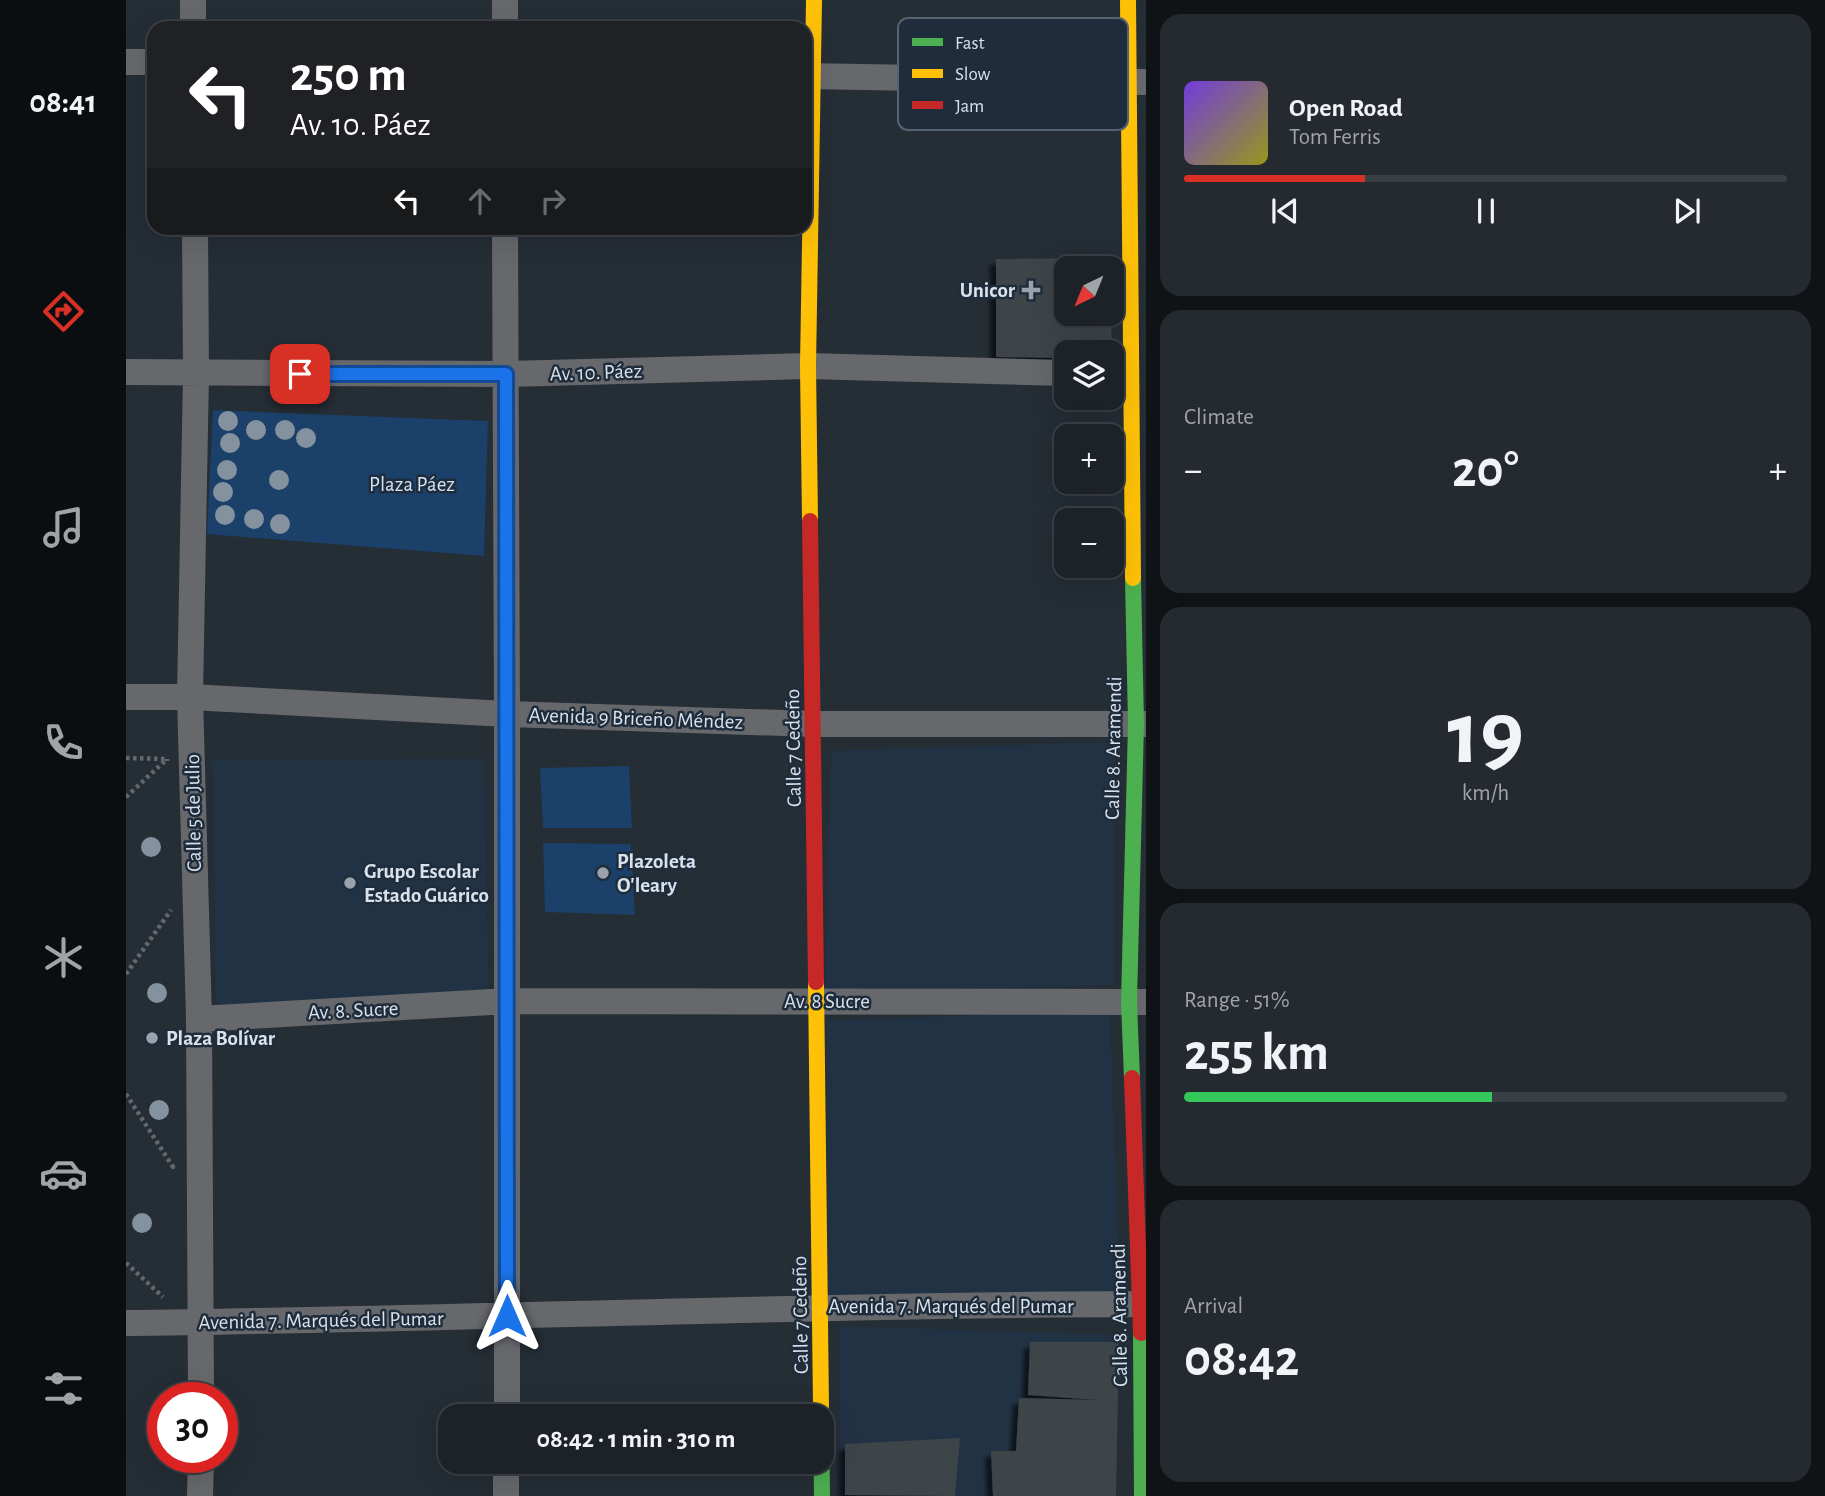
<!DOCTYPE html>
<html lang="en">
<head>
<meta charset="utf-8">
<style>
  :root { --surface:#1c2228; --page:#252a30; --text:#f1f3f6; --muted:#a0a4a8; --line:#3a3f45; --accent:#d93025 }
  body { margin:0; font-family:"Alegreya Sans",sans-serif; background:var(--page); color:var(--text); height:100vh; display:flex; flex-direction:column; font-size:26px; white-space:nowrap }
  * { box-sizing:border-box; margin:0 }
  p { font-size:23px; color:var(--muted) }
  .icon { flex:none; width:38px; height:38px; fill:none; stroke:currentColor; stroke-width:2; stroke-linecap:round; stroke-linejoin:round }
  .map { position:relative; flex:1; overflow:hidden }
  .side { display:flex; flex-direction:column; gap:14px; padding:14px; background:#0f1316; width:679px }
  .side>* { flex:none }
  .guide { position:absolute; left:21px; top:21px; width:665px; height:214px; border-radius:21px; box-shadow:0 7px 28px #0002,0 0 0 2px var(--line); background:#202124; color:#fff; overflow:hidden }
  .needle { width:46px; rotate:223deg }
  .controls { position:absolute; left:928px; top:256px; display:grid; gap:14px }
  .controls a { display:grid; place-items:center; width:70px; height:70px; border-radius:14px; background:var(--surface); box-shadow:0 7px 28px #0002,0 0 0 2px var(--line); font-size:35px }
  .speed { position:absolute; left:21px; top:1382px; display:flex; gap:14px; font-size:35px; font-weight:700; text-align:center }
  .speed>* { display:grid; place-content:center; width:91px; height:91px; border-radius:50%; background:var(--surface); box-shadow:0 7px 28px #0002,0 0 0 2px var(--line); line-height:1 }
  .speed .limit { border:10px solid #d22; background:#fff; color:#111 }
  .pin { position:absolute; display:grid; place-items:center; width:60px; height:60px; color:#fff; margin:-30px; border-radius:14px; box-shadow:0 4px 10px #0006 }
  .me { position:absolute; width:77px; margin:-38px; rotate:0deg; stroke-linejoin:round; filter:drop-shadow(0 0 5px #0008) }
  .turn { display:flex; align-items:center; gap:24px; height:147px; padding:0 28px; font-size:32px }
  .turn .icon { width:91px; height:91px; stroke-width:2.5 }
  .turn b { display:block; font-size:49px; line-height:60px }
  .lanes { display:flex; align-items:center; height:66px; padding:0 28px; background:#0003; justify-content:center; gap:35px; direction:ltr }
  .lanes .off { opacity:.35 }
  .big { font-size:52px; font-weight:700; line-height:1.1 }
  .side .tile { flex:1; display:flex; flex-direction:column; justify-content:center; gap:10px; min-width:0; padding:0 24px; border-radius:21px; background:var(--page) }
  .side .dial { align-items:center; gap:0 }
  .dial b { font-size:91px; line-height:1 }
  .song { display:flex; align-items:center; gap:21px }
  .cover { width:84px; height:84px; border-radius:10px; background:linear-gradient(135deg,hsl(260 70% 55%),hsl(60 70% 35%)) }
  .played { height:7px; border-radius:4px; background:linear-gradient(90deg,var(--accent) 30%,var(--line) 30%) }
  .keys { display:flex; justify-content:space-around; direction:ltr }
  .heat { display:flex; justify-content:space-between; align-items:center; font-size:38px; direction:ltr }
  .charge { height:10px; border-radius:5px; background:linear-gradient(90deg,#34c759 51%,var(--line) 0) }
  .trip { position:absolute; left:312px; top:1404px; width:396px; height:70px; border-radius:21px; background:var(--surface); box-shadow:0 7px 28px #0002,0 0 0 2px var(--line); font-weight:700; line-height:70px; text-align:center }
  main { display:flex; flex:1; min-height:0 }
  .dock { display:flex; flex-direction:column; width:126px; justify-content:space-around; align-items:center; background:#0b0e10; color:var(--muted) }
  .dock .icon { width:49px; height:49px }
  .dock .active { color:var(--accent) }
  .dock b { font-size:32px; color:var(--text) }
  .map>svg:first-child { display:block }
</style>
</head>
<body>
<main>
<nav class="dock">
<b>08:41</b>
<svg class="icon active" aria-label="directions" viewBox="0 0 24 24"><path d="M12 3l9 9-9 9-9-9zM9 14v-3h6M13 9l2 2-2 2"/></svg>
<svg class="icon" aria-label="music" viewBox="0 0 24 24"><path d="M9 18V5l10-2v13"/><circle cx="6" cy="18" r="3"/><circle cx="16" cy="16" r="3"/></svg>
<svg class="icon" aria-label="phone" viewBox="0 0 24 24"><path d="M5 4h4l2 5-3 2q2 4 5 5l2-3 5 2v4C11 20 4 13 5 4z"/></svg>
<svg class="icon" aria-label="climate" viewBox="0 0 24 24"><path d="M12 3v18M4 7l16 10M4 17L20 7"/></svg>
<svg class="icon" aria-label="car" viewBox="0 0 24 24"><path d="M5 17H2v-5l4-1 3-4h7l3 4 3 1v5h-3M9 17h6M6 11h13"/><circle cx="7" cy="17" r="2"/><circle cx="17" cy="17" r="2"/></svg>
<svg class="icon" aria-label="filters" viewBox="0 0 24 24"><path d="M4 7h16M4 17h16"/><circle cx="9" cy="7" r="2"/><circle cx="15" cy="17" r="2"/></svg>
</nav>
<div class="map">
<svg width="1020" height="1496" viewBox="0 0 1020 1496">
  <defs>
    <filter id="shadow"><feDropShadow dx="-6" dy="6" stdDeviation="2" flood-color="#0009"/></filter>
  </defs>
  <rect width="100%" height="100%" fill="#252d35"/>
  <path fill="#223245" d="M988 742V985L699 994 705 751Z
    M358 759 363 1007 90 1022 87 760Z
    M984 1010 994 1298H701V1021Z
    M714 1326 993 1335 990 1496H713Z"/>
  <path fill="#1b4069" d="M87 410 362 421 358 556 81 534Z
    M503 766 506 828H417L414 768Z
    M417 843 505 844 509 915 419 912Z"/>
  <path fill="#3d444a" filter="url(#shadow)" d="M983 258V268H940V313H985L986 352H940V358L870 357V259Z
    M904 1342H993L990 1496H867L865 1451H890L893 1398 972 1400 902 1395Z
    M834 1438 829 1496 719 1495V1444Z"/>
  <g fill="none" stroke-linecap="round" stroke-linejoin="round">
    <path stroke="#64686c" stroke-width="4.5" stroke-dasharray="3.5 3.5" stroke-linecap="butt" d="M0 758 40 759
      M0 797 41 759V761
      M0 974 45 910
      M0 1094 47 1167V1164
      M0 1263 37 1297"/>
    <path stroke="#66686c" stroke-width="26" d="M67 0V28
      M379 28V0
      M0 62H28
      M679 76 1018 82
      M69 228 70 373 64 697 73 1019 75 1398
      M379 228 381 714V1416
      M0 372 380 374 682 366 940 373
      M0 697H64L381 714 687 724H1020
      M73 1019 382 1001 1019 1002
      M0 1323C340 1319 680 1305 1020 1304
      M74 1496 75 1458
      M380 1496V1461"/>
    <path stroke="#4caf50" stroke-width="16" d="M1006 1078 1003 1002 1010 724 1007 578
      M1015 1333 1016 1496
      M695 1406 696 1496"/>
    <path stroke="#ffc107" stroke-width="16" d="M1002 0 1007 578
      M684 521 682 366 688 0
      M690 982 695 1406"/>
    <path stroke="#c62828" stroke-width="16" d="M684 521 690 982
      M1006 1078 1015 1333"/>
  </g>
  <g fill="#84919f">
    <circle cx="102" cy="421" r="10"/>
    <circle cx="130" cy="430" r="10"/>
    <circle cx="159" cy="430" r="10"/>
    <circle cx="180" cy="438" r="10"/>
    <circle cx="104" cy="443" r="10"/>
    <circle cx="101" cy="470" r="10"/>
    <circle cx="153" cy="480" r="10"/>
    <circle cx="97" cy="492" r="10"/>
    <circle cx="99" cy="515" r="10"/>
    <circle cx="128" cy="519" r="10"/>
    <circle cx="154" cy="524" r="10"/>
    <circle cx="25" cy="847" r="10"/>
    <circle cx="31" cy="993" r="10"/>
    <circle cx="33" cy="1110" r="10"/>
    <circle cx="16" cy="1223" r="10"/>
  </g>
  <g fill="none" stroke-linecap="round" stroke-linejoin="round">
    <defs>
      <path id="route" d="M174 374H380L381 1316"/>
    </defs>
    <use href="#route" stroke="#114b97" stroke-width="18"/>
    <use href="#route" stroke="#1a73e8" stroke-width="12"/>
  </g>
  <g fill="#9aa2ab" stroke="#1f2c3b" stroke-width="2.5">
    <path d="M901.5 279.5h7v7h7v7h-7v7h-7v-7h-7v-7h7z"/>
    <circle cx="477" cy="873" r="7"/>
    <circle cx="224" cy="883" r="7"/>
    <circle cx="26" cy="1038" r="7"/>
  </g>
  <g text-anchor="middle" stroke-width="5" stroke-linejoin="round" paint-order="stroke">
    <g font-size="21" font-weight="bold" fill="#d9e1eb" stroke="#1f2c3b" text-anchor="start">
      <text x="889" y="297" text-anchor="end">Unicor</text>
      <text x="491" y="868">Plazoleta<tspan x="491" dy="24">O'leary</tspan></text>
      <text x="238" y="878">Grupo Escolar<tspan x="238" dy="24">Estado Guárico</tspan></text>
      <text x="40" y="1045">Plaza Bolívar</text>
    </g>
    <g font-size="21" fill="#d9e1eb" stroke="#1f2c3b">
      <text transform="translate(470 372) rotate(-2)" y="7">Av. 10. Páez</text>
      <text transform="translate(510 718) rotate(2)" y="7">Avenida 9 Briceño Méndez</text>
      <text transform="translate(667 748) rotate(-91)" y="7">Calle 7 Cedeño</text>
      <text transform="translate(987 748) rotate(-89)" y="7">Calle 8. Aramendi</text>
      <text transform="translate(67 813) rotate(-91)" y="7">Calle 5 de Julio</text>
      <text x="701" y="1008">Av. 8 Sucre</text>
      <text transform="translate(227 1010) rotate(-3)" y="7">Av. 8. Sucre</text>
      <text x="825" y="1313">Avenida 7. Marqués del Pumar</text>
      <text transform="translate(674 1315) rotate(-91)" y="7">Calle 7 Cedeño</text>
      <text transform="translate(993 1315) rotate(-91)" y="7">Calle 8. Aramendi</text>
      <text transform="translate(195 1320) rotate(-1)" y="7">Avenida 7. Marqués del Pumar</text>
    </g>
    <g font-size="21" fill="#d2e2f5" stroke="#1f2c3b">
      <text x="286" y="491">Plaza Páez</text>
    </g>
  </g>
  <rect x="772" y="18" width="230" height="112" rx="10" fill="#1f2c3b" stroke="#576270" stroke-width="2"/>
  <rect x="786" y="38" width="31" height="8" fill="#4caf50"/>
  <rect x="786" y="69" width="31" height="9" fill="#ffc107"/>
  <rect x="786" y="101" width="31" height="8" fill="#c62828"/>
  <g font-size="19" fill="#d9e1eb">
    <text x="829" y="49">Fast</text>
    <text x="829" y="80">Slow</text>
    <text x="829" y="112">Jam</text>
  </g>
</svg>
<div class="controls">
<a><svg class="needle" viewBox="-14 -14 28 28"><path d="M0-13l5 13h-10z" fill="#e53935"/><path d="M0 13l5-13h-10z" fill="#a0a4a8"/></svg></a>
<a><svg class="icon" aria-label="layers" viewBox="0 0 24 24"><path d="M12 4l9 5-9 5-9-5zM3 14l9 5 9-5"/></svg></a>
<a>+</a>
<a>−</a>
</div>
<div class="speed"><div class="limit">30</div></div>
<div class="pin" style="left:174px;top:374px;background:#d93025"><svg class="icon" aria-label="arrive" viewBox="0 0 24 24"><path d="M6 21V4h12l-3 4 3 4H6"/></svg></div>
<svg class="me" style="left:381px;top:1316px" viewBox="-20 -20 40 40"><path d="M0-17L14 15 0 8-14 15z" fill="#1a73e8" stroke="#fff" stroke-width="4"/></svg>
<div class="trip">08:42 · 1 min · 310 m</div>
<div class="guide">
<div class="turn"><svg class="icon" aria-label="left" viewBox="0 0 24 24"><path d="M17 20v-9H6M10 6l-5 5 5 5"/></svg><div><b>250 m</b>Av. 10. Páez</div></div>
<div class="lanes"><svg class="icon" aria-label="left" viewBox="0 0 24 24"><path d="M17 20v-9H6M10 6l-5 5 5 5"/></svg><svg class="icon off" aria-label="ahead" viewBox="0 0 24 24"><path d="M12 20V5M6 11l6-6 6 6"/></svg><svg class="icon off" aria-label="right" viewBox="0 0 24 24"><path d="M7 20v-9h11M14 6l5 5-5 5"/></svg></div>
</div>
</div>
<section class="side">
<div class="tile">
<div class="song"><i class="cover"></i><div><b>Open Road</b><p>Tom Ferris</p></div></div>
<div class="played"></div>
<div class="keys"><svg class="icon" aria-label="previous" viewBox="0 0 24 24"><path d="M18 5L8 12l10 7zM5 5v14"/></svg><svg class="icon" aria-label="pause" viewBox="0 0 24 24"><path d="M8 5v14M16 5v14"/></svg><svg class="icon" aria-label="next" viewBox="0 0 24 24"><path d="M6 5l10 7-10 7zM19 5v14"/></svg></div>
</div>
<div class="tile"><p>Climate</p>
<div class="heat"><a>−</a><b class="big">20°</b><a>+</a></div>
</div>
<div class="tile dial"><b>19</b><p>km/h</p></div>
<div class="tile"><p>Range · 51%</p><b class="big">255 km</b><div class="charge"></div></div>
<div class="tile"><p>Arrival</p><b class="big">08:42</b></div>
</section>
</main>
</body>
</html>
